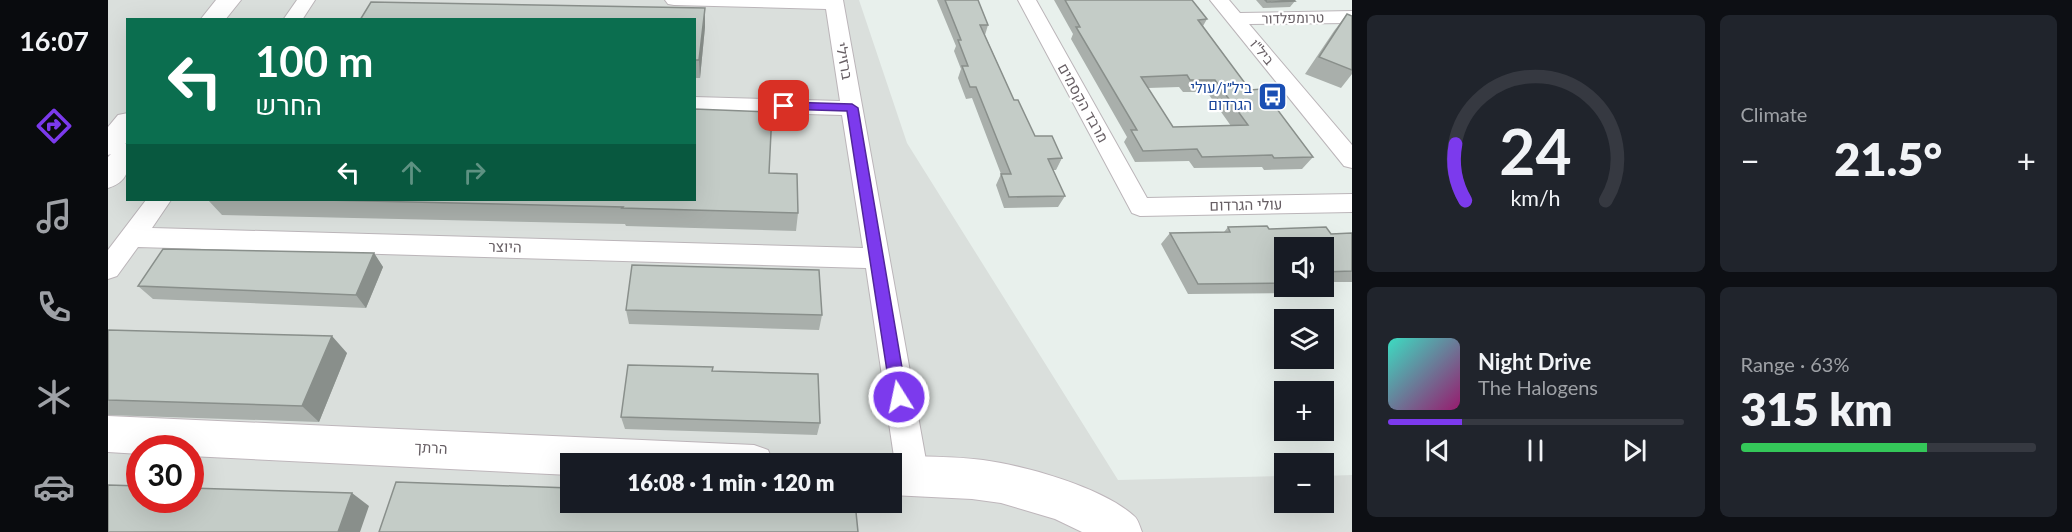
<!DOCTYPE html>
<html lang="en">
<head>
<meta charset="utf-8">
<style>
  :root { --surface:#171b24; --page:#20242c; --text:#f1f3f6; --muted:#9ea1a6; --line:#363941; --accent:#7c3aed }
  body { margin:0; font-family:Lato,Heebo,sans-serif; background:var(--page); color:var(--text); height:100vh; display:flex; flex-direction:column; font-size:22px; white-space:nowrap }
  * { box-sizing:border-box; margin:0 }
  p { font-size:20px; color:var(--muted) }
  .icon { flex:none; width:33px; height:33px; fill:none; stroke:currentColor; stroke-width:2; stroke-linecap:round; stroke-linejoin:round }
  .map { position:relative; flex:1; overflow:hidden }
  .sheet { display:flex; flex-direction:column; gap:15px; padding:15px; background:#0d0f14; width:720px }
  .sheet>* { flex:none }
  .guide { position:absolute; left:18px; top:18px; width:570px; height:183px; border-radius:0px; box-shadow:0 6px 24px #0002; background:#0b6e4f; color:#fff; overflow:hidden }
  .tools { position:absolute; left:1166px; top:237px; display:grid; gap:12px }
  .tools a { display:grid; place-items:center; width:60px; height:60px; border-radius:0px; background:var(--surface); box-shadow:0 6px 24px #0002; font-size:30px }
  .speed { position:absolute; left:18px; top:435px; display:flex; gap:12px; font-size:30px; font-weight:700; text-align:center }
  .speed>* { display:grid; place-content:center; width:78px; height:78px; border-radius:50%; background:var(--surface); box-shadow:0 6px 24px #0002; line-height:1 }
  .speed .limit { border:9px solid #d22; background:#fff; color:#111 }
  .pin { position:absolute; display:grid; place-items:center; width:51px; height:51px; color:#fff; margin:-26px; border-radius:12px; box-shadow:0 3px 9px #0006 }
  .me { position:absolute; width:66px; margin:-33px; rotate:350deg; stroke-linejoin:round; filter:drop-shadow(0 0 4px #0008) }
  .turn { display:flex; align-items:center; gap:21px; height:126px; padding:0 30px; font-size:27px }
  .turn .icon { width:78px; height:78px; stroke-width:2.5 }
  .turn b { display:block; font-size:42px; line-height:51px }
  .lanes { display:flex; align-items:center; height:57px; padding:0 30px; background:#0003; justify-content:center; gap:30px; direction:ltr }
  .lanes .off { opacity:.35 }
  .big { font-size:45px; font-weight:800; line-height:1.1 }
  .sheet .widget { flex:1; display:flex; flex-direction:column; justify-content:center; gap:9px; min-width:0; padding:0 21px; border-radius:9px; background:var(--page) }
  .sheet .dial { align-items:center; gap:0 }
  .dial svg { height:156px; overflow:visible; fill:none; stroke:var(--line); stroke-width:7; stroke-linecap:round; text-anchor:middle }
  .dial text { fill:var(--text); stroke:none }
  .song { display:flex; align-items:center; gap:18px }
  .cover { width:72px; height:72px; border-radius:9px; background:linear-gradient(135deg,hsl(170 70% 55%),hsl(320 70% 35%)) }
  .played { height:6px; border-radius:3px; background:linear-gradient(90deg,var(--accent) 25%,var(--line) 25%) }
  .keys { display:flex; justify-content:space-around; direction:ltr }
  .heat { display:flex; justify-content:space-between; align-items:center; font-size:33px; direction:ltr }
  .charge { height:9px; border-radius:4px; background:linear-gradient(90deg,#34c759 63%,var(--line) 0) }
  .sheet .tiles { flex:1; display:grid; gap:15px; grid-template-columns:repeat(2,1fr) }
  .trip { position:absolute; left:452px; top:453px; width:342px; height:60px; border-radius:0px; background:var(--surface); box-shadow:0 6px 24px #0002; font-weight:800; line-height:60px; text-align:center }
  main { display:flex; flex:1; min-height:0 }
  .tab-bar { display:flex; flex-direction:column; width:108px; justify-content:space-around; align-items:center; background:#090b0e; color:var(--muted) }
  .tab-bar .icon { width:42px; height:42px }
  .tab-bar .active { color:var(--accent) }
  .tab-bar b { font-size:27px; color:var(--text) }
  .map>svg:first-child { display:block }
</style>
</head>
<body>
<main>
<nav class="tab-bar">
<b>16:07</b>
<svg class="icon active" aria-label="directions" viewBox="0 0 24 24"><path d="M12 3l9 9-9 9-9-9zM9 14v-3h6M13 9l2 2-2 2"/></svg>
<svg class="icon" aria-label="music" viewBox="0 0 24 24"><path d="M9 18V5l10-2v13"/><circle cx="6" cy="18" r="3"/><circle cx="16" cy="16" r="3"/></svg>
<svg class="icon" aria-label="phone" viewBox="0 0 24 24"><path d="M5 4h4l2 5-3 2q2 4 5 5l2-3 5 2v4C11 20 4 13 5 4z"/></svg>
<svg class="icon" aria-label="climate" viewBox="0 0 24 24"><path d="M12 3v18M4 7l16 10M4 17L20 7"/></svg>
<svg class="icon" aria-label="car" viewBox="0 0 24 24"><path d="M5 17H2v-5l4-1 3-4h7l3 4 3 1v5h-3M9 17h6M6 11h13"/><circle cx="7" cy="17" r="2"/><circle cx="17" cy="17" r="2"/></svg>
</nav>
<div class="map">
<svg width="1244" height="532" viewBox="0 0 1244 532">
  <rect width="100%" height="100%" fill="#e8f0ec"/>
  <path fill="#dadfdc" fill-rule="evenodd" d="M0 0H751L799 143 1010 480 1176 476V502H1215V476L1244 475V532H0ZM20 20H586V200H20ZM32 448H82V500H32ZM462 464H783V502H462Z"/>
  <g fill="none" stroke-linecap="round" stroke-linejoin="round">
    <defs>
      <path id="minor" d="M189 0H207L194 20H175Z
        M557 0H735L821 477 816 488 805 492 794 488 789 477 758 268 30 247 9 276 0 279V250L38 200H63L44 228 755 248 734 115 586 111V97L732 101 718 9 566 5 560 4Z
        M910 0H928L1039 198 1244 194V212L1032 216 1024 213Z
        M1102 0H1121L1132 13 1244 11V23L1141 24 1244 145V168L1236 166Z"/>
      <path id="tertiary" d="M108 0H133L117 20H92Z
        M20 113V141L17 144 20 143C20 164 25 180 0 188V157L3 154 0 155V127L10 115Z"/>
      <path id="secondary" d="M0 416 646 445 660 450 666 464H462V475L82 456V448H32V454L0 452Z
        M783 455C814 457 845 456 875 460 918 466 994 487 1026 516 1030 519 1032 527 1034 532H974L947 519 893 503 864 499 783 495V464H768Z"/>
    </defs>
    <use href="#minor" stroke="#bbb5b9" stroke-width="2"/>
    <use href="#tertiary" stroke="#bbb5b9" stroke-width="2"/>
    <use href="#secondary" stroke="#beb6bb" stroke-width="2"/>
    <use href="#minor" fill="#fff" fill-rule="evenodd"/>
    <use href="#tertiary" fill="#fff" fill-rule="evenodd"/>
    <use href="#secondary" fill="#fff" fill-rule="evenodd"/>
  </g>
  <path fill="#a9afab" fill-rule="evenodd" d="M829 0H870L880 25 877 35 906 100 927 136 954 158 948 170H945L957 196 950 207 896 208 888 185 893 174 864 98 858 99 850 78 853 69 846 51 848 46Z
    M946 0H1084L1099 19 1095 26 1142 90 1205 157 1194 169 1156 170 1154 167 1086 168 1081 161 1027 162 1016 142 1019 137 963 39 965 34ZM1071 87 1075 92H1099L1123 126 1065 127 1040 88Z
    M1148 0H1186L1187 1 1182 7 1155 8Z
    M1239 14 1244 16V74L1233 88 1197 74 1226 31Z
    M586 20 597 27 592 78H586Z
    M661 173 690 213 688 231 518 226 517 224 114 215 100 200H586Z
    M1120 227 1161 229 1223 234 1244 233V282H1215V248H1176V286H1192L1185 293 1080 294 1053 244 1062 233 1116 232Z
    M266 253 275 267 258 308 45 299 30 286Z
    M518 310 714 315 711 330 521 324Z
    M0 330 239 353 211 422 0 415Z
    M605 371 712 423 709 435 517 429 513 417Z"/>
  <path fill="#898f8b" d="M597 8V27L592 78 591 60Z
    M266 253 275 267 258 308 248 295Z
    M224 336 239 353 211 422 194 406Z
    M244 493 261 506 252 532H230Z"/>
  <path fill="#c4ccc7" stroke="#898f8b" stroke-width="1.5" fill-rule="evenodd" d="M837 0H870L880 25H872L906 100H910L927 136H944L954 158 940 159 957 196 901 197 893 174H903L868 87H862L854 66H860L850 40H853Z
    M957 0H1084L1099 19 1090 20 1142 90 1154 89 1205 157 1166 158 1164 155 1094 157 1089 149 1035 151 1023 130H1029L968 27H972ZM1079 75 1082 80H1107L1140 125 1065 127 1033 77Z
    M1157 0H1186L1187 1 1159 2Z
    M263 2 597 8 591 60H586V20H252Z
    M1239 14 1244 16V70L1211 57Z
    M586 109 664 112 661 173 689 174 690 213 514 208 515 207 215 200H586Z
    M1159 226 1161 229 1218 227 1223 234 1244 233V271L1215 272V248H1176V283L1090 284 1062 233 1122 232 1120 227Z
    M55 249 266 253 248 295 30 286Z
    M524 265 711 270 714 315 518 310Z
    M0 330 224 336 194 406 0 400Z
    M520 365 605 367 604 371 710 374 712 423 513 417Z
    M288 482 462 488V502H747L750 532H271Z
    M0 485 32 486V500H82V488L244 493 230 532H0Z"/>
  <path fill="#7c3aed" stroke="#51269a" stroke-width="1.5" d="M676 102 744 104 750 108 799 397 796 402 791 404 785 402 783 397 739 111 673 109 671 106Z"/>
  <defs>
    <symbol id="bus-square" viewBox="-11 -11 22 22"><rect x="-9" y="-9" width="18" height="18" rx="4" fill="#1a4fb4" stroke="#fff"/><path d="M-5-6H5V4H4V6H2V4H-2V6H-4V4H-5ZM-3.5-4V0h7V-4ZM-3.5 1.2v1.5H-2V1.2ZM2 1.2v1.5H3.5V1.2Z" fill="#fff"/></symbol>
  </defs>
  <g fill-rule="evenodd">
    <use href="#bus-square" x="1148" y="80" width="33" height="33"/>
  </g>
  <g text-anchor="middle" stroke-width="4.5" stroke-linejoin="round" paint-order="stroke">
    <g font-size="14" fill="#675f64" stroke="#fff">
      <text transform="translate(1185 18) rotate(-1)" y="5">טרומפלדור</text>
      <text transform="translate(1154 52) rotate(50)" y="5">ביל"ו</text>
    </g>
    <g font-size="15" fill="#675f64" stroke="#fff">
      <text transform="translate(736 61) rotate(80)" y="5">ברזילי</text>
      <text transform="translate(975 103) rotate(61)" y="5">מרבד הקסמים</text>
      <text transform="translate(1138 205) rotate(-1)" y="5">עולי הגרדום</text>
      <text transform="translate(397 247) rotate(2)" y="5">היוצר</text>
      <text transform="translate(323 448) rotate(3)" y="5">הרתך</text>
    </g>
    <g font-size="15" fill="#164399" stroke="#fff" text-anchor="end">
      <text x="1144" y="93">ביל״ו/עולי<tspan x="1144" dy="17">הגרדום</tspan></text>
    </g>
  </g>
</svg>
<div class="tools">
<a><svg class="icon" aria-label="sound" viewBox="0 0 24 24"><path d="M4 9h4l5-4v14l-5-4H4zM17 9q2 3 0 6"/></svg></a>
<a><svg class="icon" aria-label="layers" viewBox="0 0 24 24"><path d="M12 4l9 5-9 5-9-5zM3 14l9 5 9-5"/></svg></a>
<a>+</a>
<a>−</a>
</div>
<div class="speed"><div class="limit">30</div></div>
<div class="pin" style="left:676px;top:106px;background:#d93025"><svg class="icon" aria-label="arrive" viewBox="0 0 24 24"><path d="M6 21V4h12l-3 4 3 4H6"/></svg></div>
<svg class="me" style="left:791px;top:397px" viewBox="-20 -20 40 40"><circle r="17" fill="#7c3aed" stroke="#fff" stroke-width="3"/><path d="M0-11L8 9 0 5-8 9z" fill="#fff"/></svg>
<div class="trip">16:08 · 1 min · 120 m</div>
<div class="guide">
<div class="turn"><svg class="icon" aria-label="left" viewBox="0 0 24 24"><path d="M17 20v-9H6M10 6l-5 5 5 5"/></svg><div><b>100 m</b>החרש</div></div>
<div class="lanes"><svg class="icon" aria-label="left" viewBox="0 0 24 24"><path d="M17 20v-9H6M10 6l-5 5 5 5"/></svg><svg class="icon off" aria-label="ahead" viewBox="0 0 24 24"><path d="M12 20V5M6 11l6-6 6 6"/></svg><svg class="icon off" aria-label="right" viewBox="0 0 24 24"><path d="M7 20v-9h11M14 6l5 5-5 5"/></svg></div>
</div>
</div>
<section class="sheet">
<div class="tiles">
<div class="widget dial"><svg viewBox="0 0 100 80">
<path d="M14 69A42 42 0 1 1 86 69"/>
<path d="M14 69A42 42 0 0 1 9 40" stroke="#7c3aed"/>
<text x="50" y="56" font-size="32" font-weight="700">24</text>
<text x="50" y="72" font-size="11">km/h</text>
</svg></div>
<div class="widget"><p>Climate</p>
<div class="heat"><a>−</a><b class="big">21.5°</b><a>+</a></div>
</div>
<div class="widget">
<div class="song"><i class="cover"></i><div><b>Night Drive</b><p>The Halogens</p></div></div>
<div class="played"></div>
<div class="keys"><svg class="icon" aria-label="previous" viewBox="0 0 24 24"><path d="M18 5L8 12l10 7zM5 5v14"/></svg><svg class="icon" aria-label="pause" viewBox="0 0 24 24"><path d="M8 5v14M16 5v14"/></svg><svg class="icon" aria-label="next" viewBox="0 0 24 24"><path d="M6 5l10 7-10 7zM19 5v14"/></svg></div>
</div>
<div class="widget"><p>Range · 63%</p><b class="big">315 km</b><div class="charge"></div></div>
</div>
</section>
</main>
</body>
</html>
